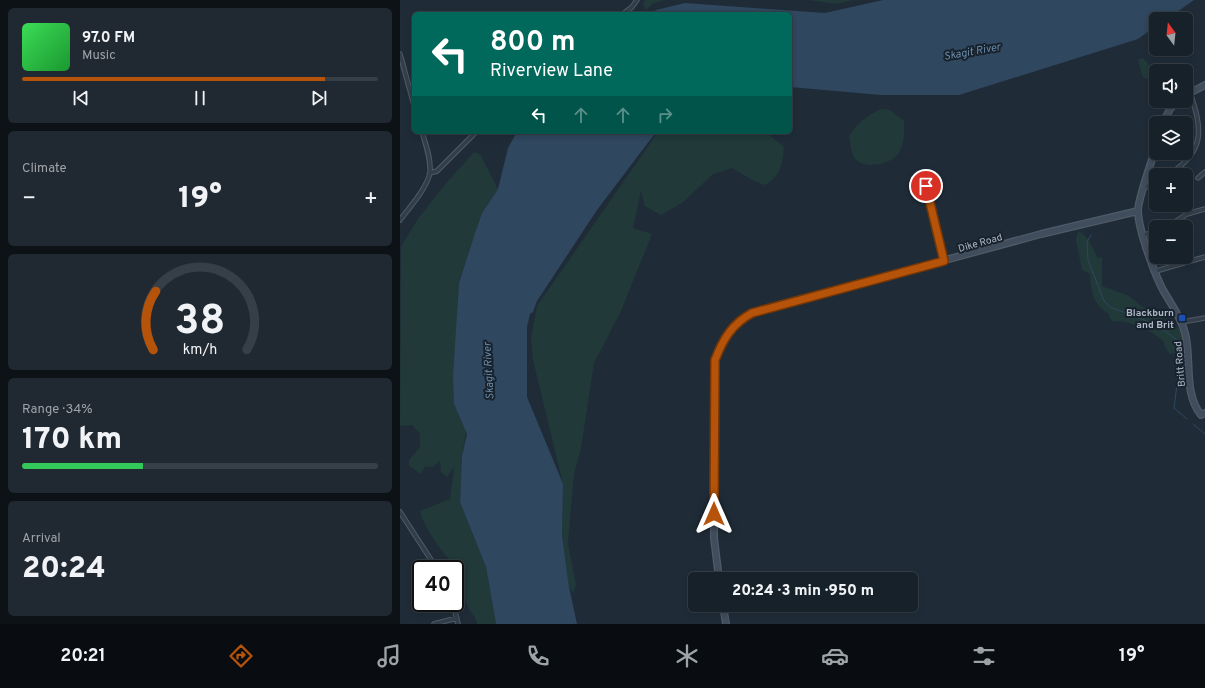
<!DOCTYPE html>
<html lang="en">
<head>
<meta charset="utf-8">
<style>
  :root { --surface:#17212a; --page:#202932; --text:#f1f3f6; --muted:#9ea3a8; --line:#363e47; --accent:#b45309 }
  body { margin:0; font-family:Overpass,sans-serif; background:var(--page); color:var(--text); height:100vh; display:flex; flex-direction:column; font-size:15px; white-space:nowrap }
  * { box-sizing:border-box; margin:0 }
  p { font-size:13px; color:var(--muted) }
  .icon { flex:none; width:22px; height:22px; fill:none; stroke:currentColor; stroke-width:2; stroke-linecap:round; stroke-linejoin:round }
  .map { position:relative; flex:1; overflow:hidden }
  .sheet { display:flex; flex-direction:column; gap:8px; padding:8px; background:#0d1217; width:400px }
  .sheet>* { flex:none }
  .hud { position:absolute; left:12px; top:12px; width:380px; height:122px; border-radius:6px; box-shadow:0 2px 6px #0003,0 0 0 1px var(--line); background:#00695c; color:#fff; overflow:hidden }
  .needle { width:26px; rotate:345deg }
  .buttons { position:absolute; left:749px; top:12px; display:grid; gap:8px }
  .buttons a { display:grid; place-items:center; width:44px; height:44px; border-radius:6px; background:var(--surface); box-shadow:0 2px 6px #0003,0 0 0 1px var(--line); font-size:20px }
  .speed { position:absolute; left:12px; top:560px; display:flex; gap:8px; font-size:20px; font-weight:700; text-align:center }
  .speed>* { display:grid; place-content:center; width:52px; height:52px; border-radius:50%; background:var(--surface); box-shadow:0 2px 6px #0003,0 0 0 1px var(--line); line-height:1 }
  .speed .limit { border:2px solid #111; border-radius:6px; background:#fff; color:#111 }
  .pin { position:absolute; display:grid; place-items:center; width:34px; height:34px; color:#fff; margin:-17px; border:2px solid #fff; border-radius:50%; box-shadow:0 1px 4px #0007 }
  .me { position:absolute; width:44px; margin:-22px; rotate:0deg; stroke-linejoin:round; filter:drop-shadow(0 0 3px #0008) }
  .turn { display:flex; align-items:center; gap:14px; height:84px; padding:0 12px; font-size:18px }
  .turn .icon { width:52px; height:52px; stroke-width:2.5 }
  .turn b { display:block; font-size:28px; line-height:34px }
  .lanes { display:flex; align-items:center; height:38px; padding:0 12px; background:#0003; justify-content:center; gap:20px; direction:ltr }
  .lanes .off { opacity:.35 }
  .big { font-size:30px; font-weight:800; line-height:1.1 }
  .sheet .tile { flex:1; display:flex; flex-direction:column; justify-content:center; gap:6px; min-width:0; padding:0 14px; border-radius:6px; background:var(--page) }
  .sheet .dial { align-items:center; gap:0 }
  .dial svg { height:104px; overflow:visible; fill:none; stroke:var(--line); stroke-width:7; stroke-linecap:round; text-anchor:middle }
  .dial text { fill:var(--text); stroke:none }
  .song { display:flex; align-items:center; gap:12px }
  .cover { width:48px; height:48px; border-radius:6px; background:linear-gradient(135deg,hsl(130 70% 55%),hsl(130 70% 35%)) }
  .played { height:4px; border-radius:2px; background:linear-gradient(90deg,var(--accent) 85%,var(--line) 85%) }
  .keys { display:flex; justify-content:space-around; direction:ltr }
  .heat { display:flex; justify-content:space-between; align-items:center; font-size:22px; direction:ltr }
  .charge { height:6px; border-radius:3px; background:linear-gradient(90deg,#34c759 34%,var(--line) 0) }
  .trip { position:absolute; left:288px; top:572px; width:230px; height:40px; border-radius:6px; background:var(--surface); box-shadow:0 2px 6px #0003,0 0 0 1px var(--line); font-weight:800; line-height:40px; text-align:center }
  .tab-bar { display:flex; height:64px; justify-content:space-around; align-items:center; background:#090d11; color:var(--muted) }
  .tab-bar .icon { width:28px; height:28px }
  .tab-bar .current { color:var(--accent) }
  .tab-bar b { font-size:18px; color:var(--text) }
  main { display:flex; flex:1; min-height:0 }
  .map>svg:first-child { display:block }
</style>
</head>
<body>
<main>
<section class="sheet">
<div class="tile">
<div class="song"><i class="cover"></i><div><b>97.0 FM</b><p>Music</p></div></div>
<div class="played"></div>
<div class="keys"><svg class="icon" aria-label="previous" viewBox="0 0 24 24"><path d="M18 5L8 12l10 7zM5 5v14"/></svg><svg class="icon" aria-label="pause" viewBox="0 0 24 24"><path d="M8 5v14M16 5v14"/></svg><svg class="icon" aria-label="next" viewBox="0 0 24 24"><path d="M6 5l10 7-10 7zM19 5v14"/></svg></div>
</div>
<div class="tile"><p>Climate</p>
<div class="heat"><a>−</a><b class="big">19°</b><a>+</a></div>
</div>
<div class="tile dial"><svg viewBox="0 0 100 80">
<path d="M14 69A42 42 0 1 1 86 69"/>
<path d="M14 69A42 42 0 0 1 16 24" stroke="#b45309"/>
<text x="50" y="56" font-size="32" font-weight="700">38</text>
<text x="50" y="72" font-size="11">km/h</text>
</svg></div>
<div class="tile"><p>Range · 34%</p><b class="big">170 km</b><div class="charge"></div></div>
<div class="tile"><p>Arrival</p><b class="big">20:24</b></div>
</section>
<div class="map">
<svg width="805" height="624" viewBox="0 0 805 624">
  <rect width="100%" height="100%" fill="#1f2c38"/>
  <path fill="#213939" d="M245 0H265L252 4 246 10 243 5Z
    M409 0H454L436 4Z
    M742 58C748 62 752 68 754 75L749 79 743 78 738 60Z
    M481 109 490 110 504 121C505 131 504 145 498 154 491 165 461 170 454 157 451 152 450 142 449 136 457 123 467 116 481 109Z
    M258 132H366L384 147C383 163 380 177 365 185L356 182 332 168 313 174 282 203 261 215 245 206 241 191 233 228 252 234 221 311 194 363 181 448 174 474 168 543 176 585 173 593 169 587 162 535 163 484 133 360 131 338 137 306Z
    M74 152 80 154 98 189 82 213 59 283 54 404 66 431 62 456 60 502 86 567 96 624H77C76 617 73 616 70 610 62 598 61 583 60 570 46 557 24 530 20 511L50 499 54 467 47 477 41 472 40 461 32 467 25 466 21 474 9 466V460L20 447V434L12 425 0 426 1 247 17 220 47 182Z
    M678 231C689 236 692 248 698 258L702 257V286L729 296 741 306 756 313 768 325 780 328 785 344 784 351 770 354C766 350 765 344 762 340 753 331 724 318 713 322L709 317V314C693 305 691 291 690 274L682 270 676 240Z"/>
  <path fill="#2f475f" d="M483 0H794L767 19H756V26L738 39 559 95H481L390 87V14H250L256 10 285 3 425 13Z
    M117 132H256L197 210 137 301 133 312 130 314 127 327V397L163 484 162 535 169 587 177 624H96L86 567 60 502 62 456 67 434 54 404 53 376 59 283 75 233 82 213 98 189 108 148Z"/>
  <g fill="none" stroke-linecap="round" stroke-linejoin="round">
    <path stroke="#2f475f" stroke-width="1" d="M691 235 687 242 688 260 704 301 710 307 757 325 778 341 781 352 774 408 787 419
      M793 424 805 434"/>
    <defs>
      <path id="street" d="M223 14 232 7 237 0
        M0 54 14 105
        M786 81 788 80
        M786 87 794 89
        M30 173 37 171 76 132
        M768 175C805 152 803 131 790 92
        M798 178 805 172
        M526 186 544 261
        M744 188 756 182
        M0 220C9 208 28 187 30 172 31 159 26 145 22 132
        M767 227 787 214 805 209
        M744 235 756 231
        M756 271 805 257
        M782 322 805 318
        M0 512 37 569
        M53 603 58 624
        M34 624 57 618"/>
      <path id="secondary" d="M786 95 805 85
        M763 123 770 109 778 101
        M756 147C752 161 737 201 738 212 739 231 754 273 763 290 771 304 781 317 785 333 792 359 783 393 801 415L805 413
        M319 579 314 538 315 360C325 332 337 318 365 309L641 234 738 211
        M323 605 326 624"/>
    </defs>
    <use href="#street" stroke="#505b67" stroke-width="5.5"/>
    <use href="#secondary" stroke="#505b67" stroke-width="8"/>
    <use href="#street" stroke="#323e49" stroke-width="3.5"/>
    <use href="#secondary" stroke="#404d5c" stroke-width="5.5"/>
  </g>
  <g fill="none" stroke-linecap="round" stroke-linejoin="round">
    <defs>
      <path id="route" d="M314 514 315 360C323 339 332 324 352 313L544 261 526 186"/>
    </defs>
    <use href="#route" stroke="#753606" stroke-width="10"/>
    <use href="#route" stroke="#b45309" stroke-width="7"/>
  </g>
  <rect fill="#1a4fb4" stroke="#18222d" stroke-width="1.5" x="778" y="314" width="8" height="8" rx="2"/>
  <g text-anchor="middle" stroke-width="4" stroke-linejoin="round" paint-order="stroke">
    <g font-size="10" fill="#acb8c6" stroke="#18222d">
      <text transform="translate(580 242) rotate(-16)" y="4">Dike Road</text>
      <text transform="translate(779 364) rotate(-95)" y="4">Britt Road</text>
    </g>
    <g font-size="10" font-weight="bold" fill="#acb8c6" stroke="#18222d" text-anchor="end">
      <text x="774" y="316">Blackburn<tspan x="774" dy="12">and Brit</tspan></text>
    </g>
    <g font-size="11" font-style="italic" fill="#6a8cab" stroke="#18222d">
      <text transform="translate(572 51) rotate(-10)" y="4">Skagit River</text>
      <text transform="translate(88 371) rotate(-93)" y="4">Skagit River</text>
    </g>
  </g>
</svg>
<div class="buttons">
<a><svg class="needle" viewBox="-14 -14 28 28"><path d="M0-13l5 13h-10z" fill="#e53935"/><path d="M0 13l5-13h-10z" fill="#9ea3a8"/></svg></a>
<a><svg class="icon" aria-label="sound" viewBox="0 0 24 24"><path d="M4 9h4l5-4v14l-5-4H4zM17 9q2 3 0 6"/></svg></a>
<a><svg class="icon" aria-label="layers" viewBox="0 0 24 24"><path d="M12 4l9 5-9 5-9-5zM3 14l9 5 9-5"/></svg></a>
<a>+</a>
<a>−</a>
</div>
<div class="speed"><div class="limit">40</div></div>
<div class="pin" style="left:526px;top:186px;background:#d93025"><svg class="icon" aria-label="arrive" viewBox="0 0 24 24"><path d="M6 21V4h12l-3 4 3 4H6"/></svg></div>
<svg class="me" style="left:314px;top:514px" viewBox="-20 -20 40 40"><path d="M0-17L14 15 0 8-14 15z" fill="#b45309" stroke="#fff" stroke-width="4"/></svg>
<div class="trip">20:24 · 3 min · 950 m</div>
<div class="hud">
<div class="turn"><svg class="icon" aria-label="left" viewBox="0 0 24 24"><path d="M17 20v-9H6M10 6l-5 5 5 5"/></svg><div><b>800 m</b>Riverview Lane</div></div>
<div class="lanes"><svg class="icon" aria-label="left" viewBox="0 0 24 24"><path d="M17 20v-9H6M10 6l-5 5 5 5"/></svg><svg class="icon off" aria-label="ahead" viewBox="0 0 24 24"><path d="M12 20V5M6 11l6-6 6 6"/></svg><svg class="icon off" aria-label="ahead" viewBox="0 0 24 24"><path d="M12 20V5M6 11l6-6 6 6"/></svg><svg class="icon off" aria-label="right" viewBox="0 0 24 24"><path d="M7 20v-9h11M14 6l5 5-5 5"/></svg></div>
</div>
</div>
</main>
<nav class="tab-bar">
<b>20:21</b>
<svg class="icon current" aria-label="directions" viewBox="0 0 24 24"><path d="M12 3l9 9-9 9-9-9zM9 14v-3h6M13 9l2 2-2 2"/></svg>
<svg class="icon" aria-label="music" viewBox="0 0 24 24"><path d="M9 18V5l10-2v13"/><circle cx="6" cy="18" r="3"/><circle cx="16" cy="16" r="3"/></svg>
<svg class="icon" aria-label="phone" viewBox="0 0 24 24"><path d="M5 4h4l2 5-3 2q2 4 5 5l2-3 5 2v4C11 20 4 13 5 4z"/></svg>
<svg class="icon" aria-label="climate" viewBox="0 0 24 24"><path d="M12 3v18M4 7l16 10M4 17L20 7"/></svg>
<svg class="icon" aria-label="car" viewBox="0 0 24 24"><path d="M5 17H2v-5l4-1 3-4h7l3 4 3 1v5h-3M9 17h6M6 11h13"/><circle cx="7" cy="17" r="2"/><circle cx="17" cy="17" r="2"/></svg>
<svg class="icon" aria-label="filters" viewBox="0 0 24 24"><path d="M4 7h16M4 17h16"/><circle cx="9" cy="7" r="2"/><circle cx="15" cy="17" r="2"/></svg>
<b>19°</b>
</nav>
</body>
</html>
